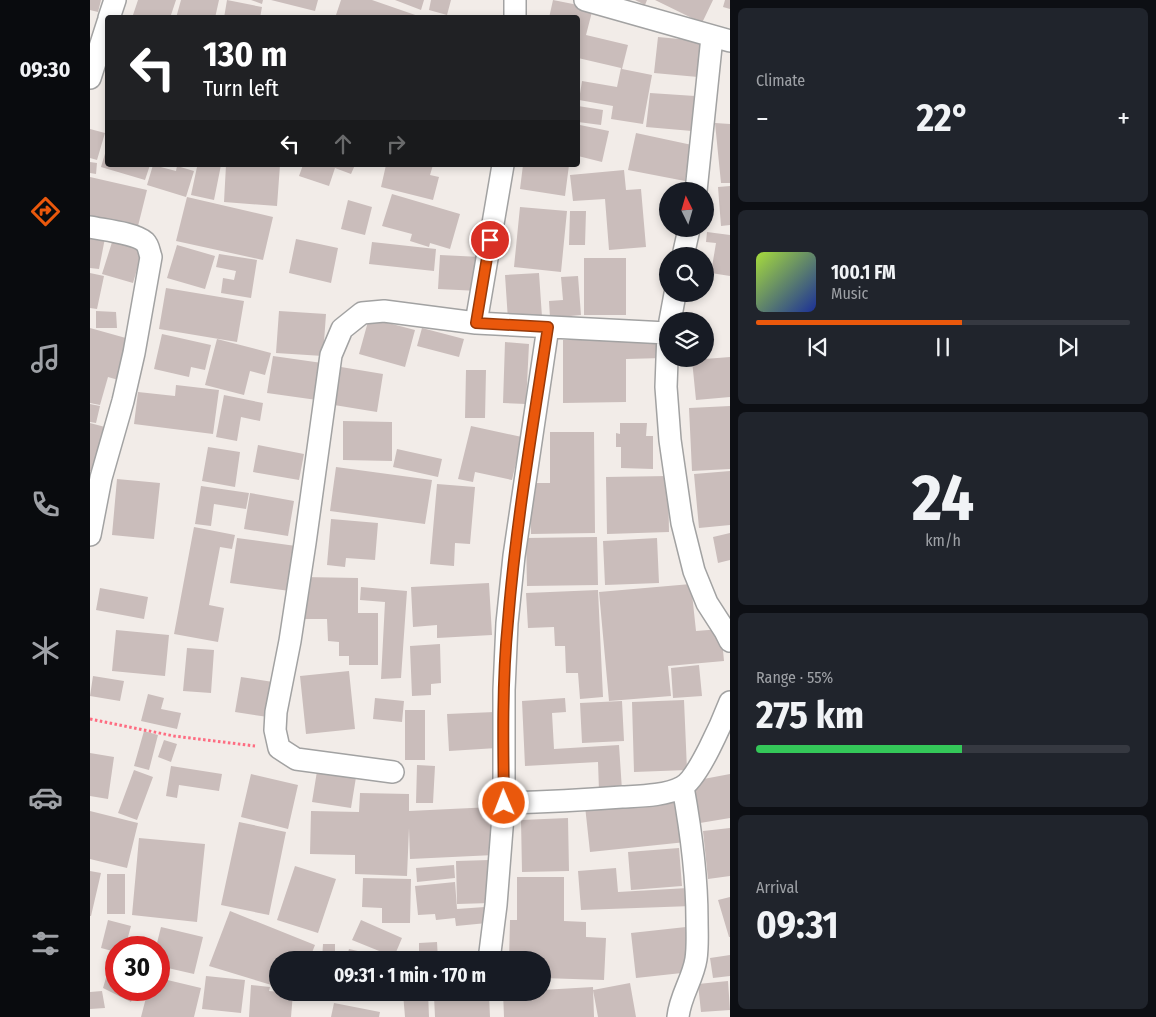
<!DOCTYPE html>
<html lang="en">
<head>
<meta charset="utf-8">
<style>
  :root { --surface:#171b24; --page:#20242c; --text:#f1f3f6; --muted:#9ea1a6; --line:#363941; --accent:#ea580c }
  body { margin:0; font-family:"Fira Sans Condensed",sans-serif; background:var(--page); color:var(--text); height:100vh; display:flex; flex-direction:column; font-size:19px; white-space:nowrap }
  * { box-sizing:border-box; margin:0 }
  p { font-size:16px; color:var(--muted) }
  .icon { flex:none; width:28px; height:28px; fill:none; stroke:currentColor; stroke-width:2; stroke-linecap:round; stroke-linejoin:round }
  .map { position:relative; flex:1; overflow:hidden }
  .sheet { display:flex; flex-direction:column; gap:8px; padding:8px; background:#0d0f14; width:426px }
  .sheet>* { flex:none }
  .top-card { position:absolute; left:15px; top:15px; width:475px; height:152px; border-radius:5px; box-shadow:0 2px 8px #0003; background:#202124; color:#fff; overflow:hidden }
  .needle { width:32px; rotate:355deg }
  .tools { position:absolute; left:569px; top:182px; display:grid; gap:10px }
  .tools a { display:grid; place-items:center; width:55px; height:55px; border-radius:50%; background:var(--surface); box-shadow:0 2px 8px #0003; font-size:25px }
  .speed { position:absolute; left:15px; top:936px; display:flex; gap:10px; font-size:25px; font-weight:700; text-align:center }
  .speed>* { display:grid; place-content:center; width:65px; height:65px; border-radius:50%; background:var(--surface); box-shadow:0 2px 8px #0003; line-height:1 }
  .speed .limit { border:8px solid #d22; background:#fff; color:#111 }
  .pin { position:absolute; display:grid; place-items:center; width:42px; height:42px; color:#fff; margin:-21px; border:2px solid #fff; border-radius:50%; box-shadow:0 1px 5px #0007 }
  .me { position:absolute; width:55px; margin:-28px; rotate:359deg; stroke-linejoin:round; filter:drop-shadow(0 0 4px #0008) }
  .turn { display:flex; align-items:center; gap:18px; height:105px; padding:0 15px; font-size:22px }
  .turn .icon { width:65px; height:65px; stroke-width:2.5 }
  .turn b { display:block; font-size:35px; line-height:42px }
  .lanes { display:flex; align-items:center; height:48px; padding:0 15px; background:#0003; justify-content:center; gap:25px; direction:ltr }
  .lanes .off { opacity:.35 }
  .big { font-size:38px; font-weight:700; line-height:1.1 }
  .sheet .tile { flex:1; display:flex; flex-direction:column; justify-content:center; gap:8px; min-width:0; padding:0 18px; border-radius:8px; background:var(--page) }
  .sheet .dial { align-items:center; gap:0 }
  .dial b { font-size:65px; line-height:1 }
  .song { display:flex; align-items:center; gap:15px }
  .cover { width:60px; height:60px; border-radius:8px; background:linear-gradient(135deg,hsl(80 70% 55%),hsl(230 70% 35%)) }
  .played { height:5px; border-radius:2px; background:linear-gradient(90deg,var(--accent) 55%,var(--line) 55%) }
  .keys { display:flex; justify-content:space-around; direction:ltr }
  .heat { display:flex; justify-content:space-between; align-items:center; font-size:28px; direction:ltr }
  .charge { height:8px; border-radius:4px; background:linear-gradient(90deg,#34c759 55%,var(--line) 0) }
  .trip { position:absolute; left:179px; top:951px; width:282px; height:50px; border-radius:25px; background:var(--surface); box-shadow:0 2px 8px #0003; font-weight:700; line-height:50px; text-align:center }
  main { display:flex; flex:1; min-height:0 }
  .tab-bar { display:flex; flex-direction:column; width:90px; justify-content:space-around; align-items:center; background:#090b0e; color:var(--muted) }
  .tab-bar .icon { width:35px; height:35px }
  .tab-bar .current { color:var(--accent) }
  .tab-bar b { font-size:22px; color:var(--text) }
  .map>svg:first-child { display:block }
</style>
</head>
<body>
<main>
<nav class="tab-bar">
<b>09:30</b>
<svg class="icon current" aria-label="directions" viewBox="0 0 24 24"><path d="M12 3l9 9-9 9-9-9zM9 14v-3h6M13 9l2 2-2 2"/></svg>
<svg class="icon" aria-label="music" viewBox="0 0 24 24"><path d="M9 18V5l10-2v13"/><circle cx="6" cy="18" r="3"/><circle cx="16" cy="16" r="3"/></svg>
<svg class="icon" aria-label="phone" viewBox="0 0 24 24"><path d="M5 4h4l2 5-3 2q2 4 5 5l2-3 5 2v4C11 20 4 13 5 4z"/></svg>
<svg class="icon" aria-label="climate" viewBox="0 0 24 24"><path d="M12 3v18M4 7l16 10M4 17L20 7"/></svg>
<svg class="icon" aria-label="car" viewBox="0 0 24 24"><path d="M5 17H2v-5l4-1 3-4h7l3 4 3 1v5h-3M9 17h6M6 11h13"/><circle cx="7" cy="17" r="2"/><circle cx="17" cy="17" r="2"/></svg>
<svg class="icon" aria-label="filters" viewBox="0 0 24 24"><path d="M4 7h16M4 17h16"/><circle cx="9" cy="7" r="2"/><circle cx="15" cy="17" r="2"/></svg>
</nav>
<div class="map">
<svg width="640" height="1017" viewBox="0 0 640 1017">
  <rect width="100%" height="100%" fill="#f2ece8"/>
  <path fill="#cabdbb" d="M0 0H11L8 12 0 10Z
    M48 0H86L80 18H42Z
    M91 0H129L125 18H86Z
    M137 0 172 7 170 18H134Z
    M161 0H173L172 4Z
    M181 0H228L225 11Z
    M251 0H282L334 18H245Z
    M305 0H334L331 10Z
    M341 0H361L357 15 339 10Z
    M463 0 503 8 496 35 538 45 532 69 562 75 553 124 521 119 523 106 489 100 492 81 527 87 531 68 488 58V18H459Z
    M545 0H557L555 5Z
    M565 0H623L612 23Z
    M635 0H640V9L633 7Z
    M568 37 611 41 608 77 564 73Z
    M560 93 605 96 602 131 556 127Z
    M488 106 513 110 511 125 488 122Z
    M625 123 640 124V183H631Z
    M490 125 519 131 512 162 488 156V135Z
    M0 129 15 133 7 160 0 158Z
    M546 133 602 145 595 181 538 170Z
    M17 147 18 165H60L55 180 11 167Z
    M0 162 7 163 6 174 0 173Z
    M63 165 86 171 87 166 104 171 96 197 57 185Z
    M103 165H131L124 200 101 195 107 167Z
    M136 165H190L187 206 134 202Z
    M213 165H265L261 174 245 168 239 186 209 176Z
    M296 165H343L340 175 349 177 343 200 291 187Z
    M433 165H479L475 196 430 189Z
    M534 170 536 190 551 189 556 247 519 250 515 199 483 201 480 175Z
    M0 177 57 190 47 230 0 219Z
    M640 186V225L631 226 628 187Z
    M302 194 370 214 360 249 340 243 339 247 320 241 322 234 292 226Z
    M97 197 183 217 173 260 86 241Z
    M258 200 282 207 275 235 251 229Z
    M430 207 477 211 471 272 424 267Z
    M480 211H496L495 245H479Z
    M617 232 640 235V276L621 273 626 243 616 242Z
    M0 236 15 238 9 269 0 268Z
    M23 239 53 249 43 283 12 274Z
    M206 239 248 248 241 283 199 273Z
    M282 242 346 249 344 271 279 264Z
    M87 245 125 256 115 289 77 278Z
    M129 254 167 260 161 298 131 293 133 278 144 280 146 271 126 267Z
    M350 255 391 257 389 291 348 289Z
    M494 258H536V315H494Z
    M0 273 14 276 7 309 0 308Z
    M449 273 452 317 418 320 415 275Z
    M488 276 491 315 460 318 459 301 473 300 471 277Z
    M76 288 154 301 147 342 69 329Z
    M6 311 26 312 27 328H6Z
    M189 311 236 314 233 356 186 353Z
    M279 318 325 330 315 367 269 354Z
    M0 328 43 340 32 381 18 377 10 405 0 403Z
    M332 328 374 339 369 357 327 346Z
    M72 334 121 345 115 370 101 367 99 377 64 369Z
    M127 339 181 353 175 375 160 371 154 395 115 385Z
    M573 339V358L536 359V402L473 403V340Z
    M415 342 439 344 436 404 413 403Z
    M183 356 232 363 227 400 177 393Z
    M640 357V397L606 400 602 360Z
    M245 366 293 374 287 412 238 404Z
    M376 370H396L395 418H375Z
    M86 385 129 390 123 434 44 424 48 392 85 396Z
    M134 395 173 403 170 421 151 417 147 441 126 437Z
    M0 404 10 406 6 423 0 422Z
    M640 406V469L602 471 599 408Z
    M253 421 302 422V461L253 460Z
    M0 423 15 427 5 472 0 471Z
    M530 423H557L556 436H563V469L531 468V447H526V433L530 434Z
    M381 426 432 437 422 480 385 472 383 482 368 479Z
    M460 432H504L505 533 441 534 440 483H460Z
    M168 445 214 454 209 480 163 472Z
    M118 447 150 452 145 487 112 481Z
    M307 449 352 459 348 477 303 467Z
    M246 467 342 480 335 524 240 511Z
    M640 471V525L609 528 604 474Z
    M578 476 579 532 517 534 516 477Z
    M27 479 70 483 64 539 22 535Z
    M347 484 385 487 380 544 365 543 364 566 340 564Z
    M111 486 159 493 156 509 124 504 121 526 105 524Z
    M160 493 204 501 198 536 154 529Z
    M241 519 288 523 285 560 256 558 255 567 237 565Z
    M104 527 145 535 142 549 130 547 119 605 134 608 128 642 84 634Z
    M640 533V560L628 563 623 537Z
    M507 537 508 585 437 586 436 538Z
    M147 538 206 546 200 591 140 583Z
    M567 538 569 583 515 585 513 541Z
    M213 577 268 578V613H288V665H259V656H249V642L238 641 237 619H213Z
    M399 583 402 635 347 638V625L323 627 321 587Z
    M601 584 606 631 631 629 634 661 578 666 581 696 519 701 509 592Z
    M271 587 317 591 311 678 291 679 295 602 270 600Z
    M10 588 58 597 54 619 6 610Z
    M508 590 513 697 490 699 488 673H476L475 646H465L464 627 438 628 436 593Z
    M26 630 79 635 75 676 22 671Z
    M350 644 351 683 341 684V695L322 696 320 646Z
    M97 648 124 650 121 693 93 691Z
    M609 665 612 696 583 698 581 668Z
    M259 671 265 729 216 734 210 676Z
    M3 676 34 681 30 701 0 696Z
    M151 677 183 682 178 717 145 712Z
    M58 694 74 698 71 709 91 713 87 729 51 721Z
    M285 698 314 701 312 722 283 719Z
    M475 698 476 712 462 713 464 749 529 745 532 790 509 791 508 762 435 766 432 701Z
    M594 700 597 770 544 772 542 702Z
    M532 701 534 741 492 743 490 703Z
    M315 710H335V760H315Z
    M405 712 407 748 359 751 357 714Z
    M54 731 68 735 59 770 44 766Z
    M74 740 87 744 81 762 68 757Z
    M0 753 24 757 18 799 0 796Z
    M228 765 267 771 261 808 222 802Z
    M327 765 345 766 343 803H326Z
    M81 766 132 774 129 791 89 785 87 798 76 796Z
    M44 770 63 777 47 820 28 813Z
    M161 774 208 785 198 829 151 817Z
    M640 774V818L610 823 603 781Z
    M270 793 319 794V811L402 807 404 855 320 859 319 828 317 876 265 874V855L220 854 221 811 269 812Z
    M592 796 596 842 500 852 495 806Z
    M0 811 48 823 37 868 0 859Z
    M478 818 479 871 432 872 431 820Z
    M149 822 196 832 179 915 131 905Z
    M640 828V876L618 879 613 831Z
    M49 838 115 844 107 922 42 915Z
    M589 848 592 886 541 890 538 852Z
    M400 860 401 903 367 904 366 861Z
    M364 865 365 878 327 882 326 868Z
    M205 866 246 879 228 933 187 920Z
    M526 868 528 892 598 888 602 906 491 910 488 871Z
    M0 871 11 873 1 916H0Z
    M17 874H35V914H17Z
    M427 877H474V921L496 922V937L516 938 514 980 452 978V960H419L420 920H427Z
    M273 878 321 879 320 923H292V908L272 907Z
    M365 882 367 909 395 907 397 923 366 926 365 918 346 920 345 914 328 915 325 886Z
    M640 897V937H639L628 900Z
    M140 911 225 945 219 960H188V987L119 966Z
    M18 920 41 926 35 948H26V952L11 948Z
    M271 920 312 938 304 957 262 940Z
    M71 927 113 937 104 974 69 966V948H47L49 939 67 943Z
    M596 927 601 972 546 978 541 933Z
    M347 942 348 960H329V943Z
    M233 944H245V960H232Z
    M259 949 298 958 297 960H256Z
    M23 954 26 955V990H45L41 1002 13 988Z
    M640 955V976L623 978 620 958Z
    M116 976 155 980 151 1013 112 1009Z
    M69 978 111 988 104 1017H51L58 990H69Z
    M638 981 640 1010 611 1012 608 984Z
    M540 983 546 1017H508L503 990Z
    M161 985 180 987 179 991 203 993 201 1017H159Z
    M503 987 504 1017H414L413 992H452V990Z
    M12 991 15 1008 0 1009V992Z
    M275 992H290L289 997Z
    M317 992H338L339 1017H315L313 993Z
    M399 994 400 1017H345L344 996Z
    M244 1003 290 1012 289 1017H241Z"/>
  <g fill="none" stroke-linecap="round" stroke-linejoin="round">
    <defs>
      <path id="street" d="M425 0V18
        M495 0 640 41
        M19 18 25 0
        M0 78 18 22
        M606 191 622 37
        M0 227C14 230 45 233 55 242 59 246 59 252 61 257L44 353 33 401 11 478 0 535
        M593 256 599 229
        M580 321 585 294
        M386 323 413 165
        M578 332 576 387 580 440 592 523 604 571 617 603 635 631 640 641
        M303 772 206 759 189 748 185 730 186 712 200 641 215 543 241 355 252 329 272 313 294 311 386 323 577 333
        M414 803C453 802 492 800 532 797 550 796 575 796 592 787 608 779 633 720 640 702
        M399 960 406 905 414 803V690L417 623 424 556 458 327
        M588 1017C590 996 603 979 606 959 608 946 607 933 607 920 607 875 601 831 593 787"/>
    </defs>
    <use href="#street" stroke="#a2a2a2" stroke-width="24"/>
    <path stroke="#fe6c81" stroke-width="3" stroke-dasharray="2.5 2.5" stroke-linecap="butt" d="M0 719 84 736 165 746"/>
    <use href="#street" stroke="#fff" stroke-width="21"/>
  </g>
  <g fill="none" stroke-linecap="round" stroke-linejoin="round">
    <defs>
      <path id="route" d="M400 240 386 323 458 327C443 425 426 522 418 621 412 682 413 743 414 803"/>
    </defs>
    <use href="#route" stroke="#983908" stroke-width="12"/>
    <use href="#route" stroke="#ea580c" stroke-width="9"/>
  </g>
</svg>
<div class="tools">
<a><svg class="needle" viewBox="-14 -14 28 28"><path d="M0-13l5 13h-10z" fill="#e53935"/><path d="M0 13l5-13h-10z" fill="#9ea1a6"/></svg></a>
<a><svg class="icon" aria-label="search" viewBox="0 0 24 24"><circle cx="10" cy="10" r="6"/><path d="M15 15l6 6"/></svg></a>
<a><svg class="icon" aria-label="layers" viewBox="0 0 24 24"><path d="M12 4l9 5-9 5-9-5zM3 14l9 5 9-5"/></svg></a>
</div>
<div class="speed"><div class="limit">30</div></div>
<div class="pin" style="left:400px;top:240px;background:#d93025"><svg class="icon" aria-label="arrive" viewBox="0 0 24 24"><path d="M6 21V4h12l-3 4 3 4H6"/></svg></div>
<svg class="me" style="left:414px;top:803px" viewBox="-20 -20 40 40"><circle r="17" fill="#ea580c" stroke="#fff" stroke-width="3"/><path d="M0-11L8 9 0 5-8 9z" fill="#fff"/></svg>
<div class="trip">09:31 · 1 min · 170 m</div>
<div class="top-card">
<div class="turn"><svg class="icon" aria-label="left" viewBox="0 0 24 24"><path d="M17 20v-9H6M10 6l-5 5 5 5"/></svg><div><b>130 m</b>Turn left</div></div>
<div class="lanes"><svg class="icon" aria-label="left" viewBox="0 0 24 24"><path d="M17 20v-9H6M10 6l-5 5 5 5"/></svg><svg class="icon off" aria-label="ahead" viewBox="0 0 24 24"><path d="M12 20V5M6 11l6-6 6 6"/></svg><svg class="icon off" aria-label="right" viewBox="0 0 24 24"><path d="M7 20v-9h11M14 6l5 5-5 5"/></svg></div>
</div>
</div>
<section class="sheet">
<div class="tile"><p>Climate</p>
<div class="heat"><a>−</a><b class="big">22°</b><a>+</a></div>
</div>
<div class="tile">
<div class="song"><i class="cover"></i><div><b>100.1 FM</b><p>Music</p></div></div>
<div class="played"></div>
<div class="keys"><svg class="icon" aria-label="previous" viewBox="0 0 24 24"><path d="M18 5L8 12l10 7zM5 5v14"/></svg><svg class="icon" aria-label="pause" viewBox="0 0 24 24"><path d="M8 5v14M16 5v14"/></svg><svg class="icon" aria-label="next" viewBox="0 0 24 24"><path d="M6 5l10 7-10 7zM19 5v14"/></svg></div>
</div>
<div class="tile dial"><b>24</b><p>km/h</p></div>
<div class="tile"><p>Range · 55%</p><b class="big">275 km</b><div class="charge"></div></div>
<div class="tile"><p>Arrival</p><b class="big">09:31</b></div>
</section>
</main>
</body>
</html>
